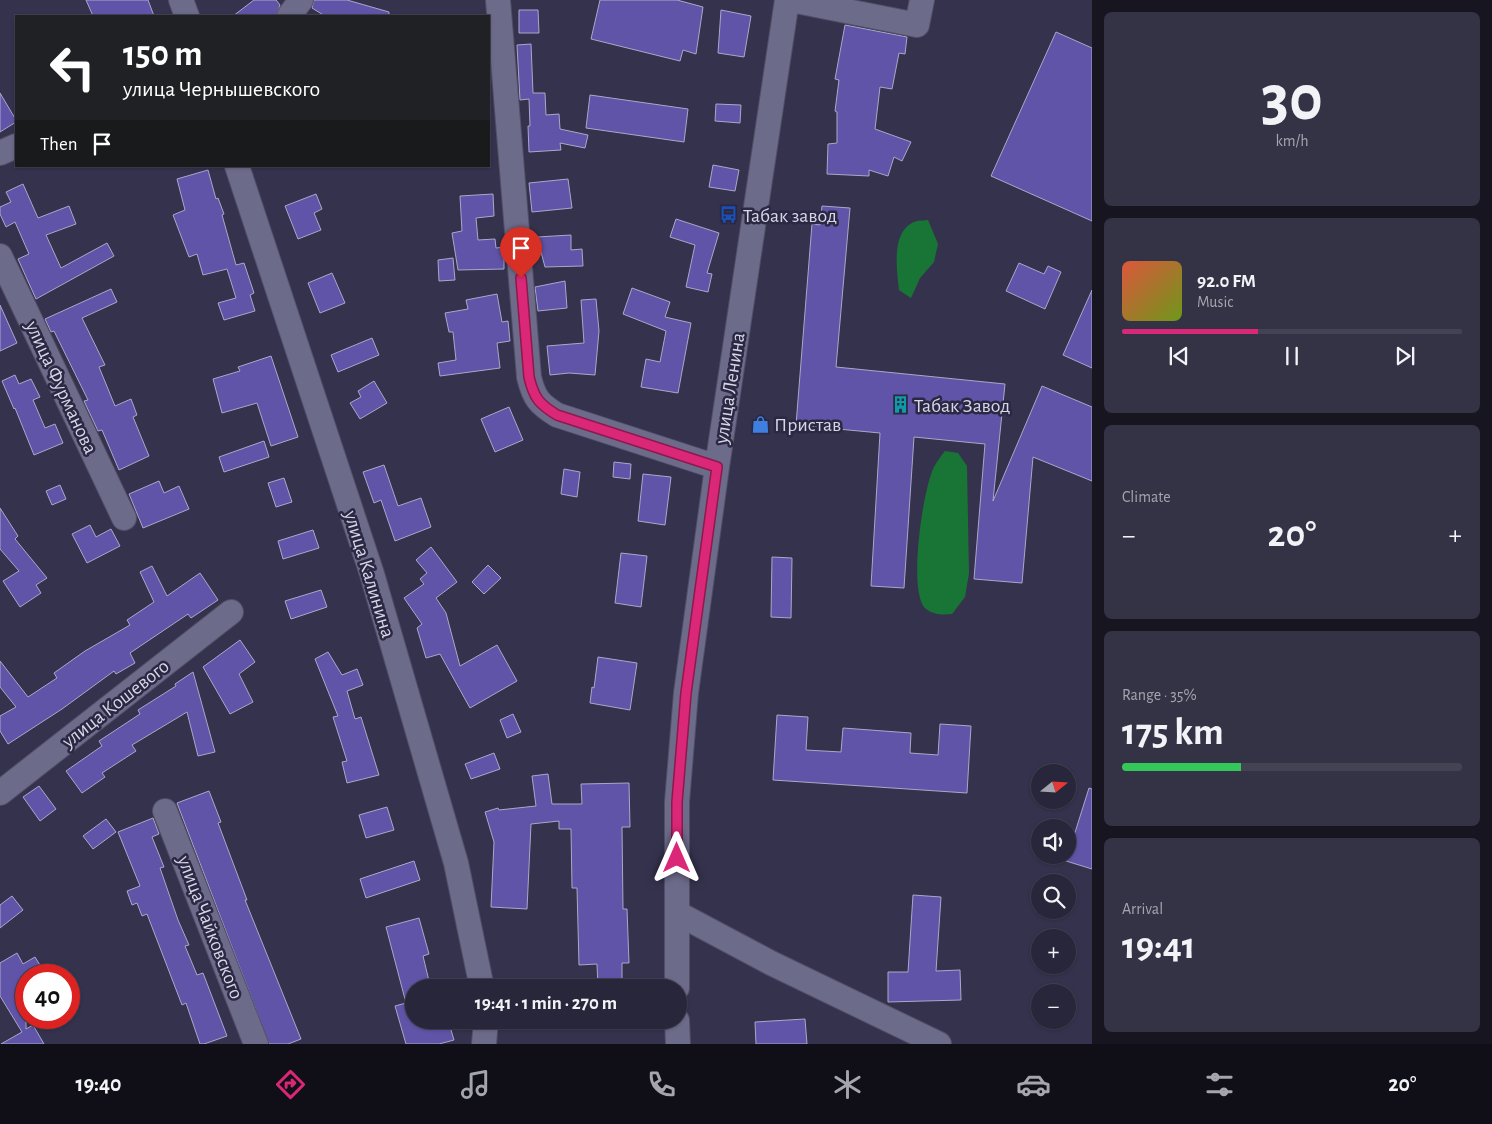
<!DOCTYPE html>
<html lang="en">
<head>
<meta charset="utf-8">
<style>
  :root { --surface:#28263a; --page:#343245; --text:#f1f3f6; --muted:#a5a5af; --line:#444354; --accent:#db2777 }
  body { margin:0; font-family:"Alegreya Sans",sans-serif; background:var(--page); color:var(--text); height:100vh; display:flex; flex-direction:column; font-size:19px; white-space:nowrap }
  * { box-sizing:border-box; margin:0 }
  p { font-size:16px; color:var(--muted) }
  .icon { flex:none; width:28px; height:28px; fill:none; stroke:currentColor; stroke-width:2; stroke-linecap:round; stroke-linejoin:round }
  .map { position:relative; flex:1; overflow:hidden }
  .sheet { display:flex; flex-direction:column; gap:12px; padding:12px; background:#161520; width:400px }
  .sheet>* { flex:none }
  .guide { position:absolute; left:15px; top:15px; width:475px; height:152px; border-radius:0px; box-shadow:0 1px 4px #0004,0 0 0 1px var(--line); background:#202124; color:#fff; overflow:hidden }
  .needle { width:32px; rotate:72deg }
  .controls { position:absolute; left:1031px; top:764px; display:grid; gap:10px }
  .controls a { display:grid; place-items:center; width:45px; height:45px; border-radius:50%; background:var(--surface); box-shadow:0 1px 4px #0004,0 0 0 1px var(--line); font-size:25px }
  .speed { position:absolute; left:15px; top:964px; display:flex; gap:10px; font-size:25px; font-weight:700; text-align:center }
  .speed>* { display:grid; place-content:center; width:65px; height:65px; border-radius:50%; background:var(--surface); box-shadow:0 1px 4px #0004,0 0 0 1px var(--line); line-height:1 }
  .speed .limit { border:8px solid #d22; background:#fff; color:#111 }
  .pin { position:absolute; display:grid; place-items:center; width:42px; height:42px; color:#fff; margin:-51px -21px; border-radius:50% 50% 50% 0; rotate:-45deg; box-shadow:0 0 5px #0007 }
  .pin .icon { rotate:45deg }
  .me { position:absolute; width:55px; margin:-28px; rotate:0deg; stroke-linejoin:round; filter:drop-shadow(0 0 4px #0008) }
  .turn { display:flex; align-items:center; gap:18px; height:105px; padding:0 25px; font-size:22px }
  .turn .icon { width:65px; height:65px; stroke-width:2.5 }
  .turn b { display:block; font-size:35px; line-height:42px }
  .then { display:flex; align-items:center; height:48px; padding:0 25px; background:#0003; gap:10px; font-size:19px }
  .big { font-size:38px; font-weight:600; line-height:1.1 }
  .sheet .card { flex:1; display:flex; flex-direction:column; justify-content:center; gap:8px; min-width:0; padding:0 18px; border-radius:8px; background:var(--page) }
  .sheet .dial { align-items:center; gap:0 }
  .dial b { font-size:65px; line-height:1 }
  .song { display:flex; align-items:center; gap:15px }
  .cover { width:60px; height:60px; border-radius:8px; background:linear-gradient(135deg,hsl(10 70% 55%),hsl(80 70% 35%)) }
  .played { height:5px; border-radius:2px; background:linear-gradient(90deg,var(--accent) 40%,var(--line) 40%) }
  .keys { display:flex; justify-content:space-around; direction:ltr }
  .heat { display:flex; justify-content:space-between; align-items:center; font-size:28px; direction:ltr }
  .charge { height:8px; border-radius:4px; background:linear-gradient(90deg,#34c759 35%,var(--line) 0) }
  .trip { position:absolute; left:405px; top:979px; width:282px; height:50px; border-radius:25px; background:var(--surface); box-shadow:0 1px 4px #0004,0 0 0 1px var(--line); font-weight:600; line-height:50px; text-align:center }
  .dock { display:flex; height:80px; justify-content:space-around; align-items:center; background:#100f17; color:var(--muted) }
  .dock .icon { width:35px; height:35px }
  .dock .current { color:var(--accent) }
  .dock b { font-size:22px; color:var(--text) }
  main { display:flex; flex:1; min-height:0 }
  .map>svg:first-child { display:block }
</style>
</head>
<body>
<main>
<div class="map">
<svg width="1092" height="1044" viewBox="0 0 1092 1044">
  <rect width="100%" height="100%" fill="#35324e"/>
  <path fill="#197535" d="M928 220 938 244 934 262 920 278 911 298 899 290C897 270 891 234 912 223 916 220 923 221 928 220Z
    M945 451 958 453 967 466 969 573 965 597 952 614C943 615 934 615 926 609 907 594 923 488 934 467 937 461 941 456 945 451Z"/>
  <path fill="#6054a8" stroke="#a9a8c9" d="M86 0H148L154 16H93Z
    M254 0H276L280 5 276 16H233Z
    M314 0H347L389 12V16H325L312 8Z
    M600 0H677L703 7 696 54 683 50 680 61 591 39Z
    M519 10H538L539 33H519Z
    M721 10 751 16 744 57 718 53Z
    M845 25 907 37 905 54 899 53 892 89 880 87 875 129 911 142 902 161 894 157 888 176 869 170V176L827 174 828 144 837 143V112L835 111 839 80 835 79Z
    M1056 32 1092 48V221L991 176Z
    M531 44 533 93H545L546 115 559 114 560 129 588 135 585 148 560 143 561 150 529 152 528 126H530L529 99 520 100 517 45Z
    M0 93 16 120V122L0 132Z
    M590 95 688 109 684 142 586 128Z
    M716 104 741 105 740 123 715 121Z
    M713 165 739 170 735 191 709 187Z
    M208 170 216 199 218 198 224 214 222 215 236 265 244 263 254 293 250 295 255 311 224 320 218 303 236 298 227 269 203 275 197 254 189 257 173 215 185 210 177 179Z
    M568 179 572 208 532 212 529 183Z
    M23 184 38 218 69 206 76 224 46 235 61 268 107 243 114 256 36 299 18 259 29 254 15 222 6 227 0 214V207L11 202 6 192Z
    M316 194 322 209 314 213 321 230 298 239 285 206Z
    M493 194 494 216 476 218 478 240 495 239 496 248 504 247V269L458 270 452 233 462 231 460 196Z
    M822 206 850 208 836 367 1005 384 993 501 1042 386 1092 407V481L1033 457 1022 583 974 579 985 444 914 437 904 588 871 586 880 433 796 425 812 224 820 225Z
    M676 219 719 233 707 273 712 274 708 292 686 287 695 245 670 237Z
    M571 235V250L582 249 583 266 545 267 537 237Z
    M453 258 455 280 439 281 438 260Z
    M1019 263 1044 274 1048 266 1061 272 1045 309 1006 291Z
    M332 273 345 303 320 313 308 283Z
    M565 281 567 308 538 311 535 287Z
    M632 288 670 302 665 317 691 323 678 393 641 387 646 359 660 362 666 331 623 314Z
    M111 289 117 302 82 318 105 365 99 367 115 406 131 399 137 415 133 417 149 456 119 470 102 430 98 431 84 401 88 400 54 331 51 332 45 319Z
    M1092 290V368L1063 355Z
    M497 294 502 322 508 321 510 341 497 343 500 368 440 376 438 363 456 360 453 332H449L445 313 468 309 466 300Z
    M596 299 599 331 595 375 569 373 550 375 547 346 584 343 581 300Z
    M0 305 17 343 0 351Z
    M372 338 379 355 338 372 331 355Z
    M271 356 298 437 271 446 257 403 222 413 213 379 240 371 238 367Z
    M15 375 19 384 31 379 40 397 33 400 45 428 55 424 63 443 34 455 15 408 14 409 2 381Z
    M374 381 387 403 360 419 350 403 361 397 358 391Z
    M509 407 523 440 495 452 481 419Z
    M264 441 269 457 224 472 219 457Z
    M614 462 631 464 630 479 613 477Z
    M384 465 398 506 421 498 431 527 395 541 381 500 374 503 363 472Z
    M564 469 580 472 577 497 561 494Z
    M643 474 671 477 665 525 638 521Z
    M284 478 292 502 276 507 268 483Z
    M159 481 164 493 179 486 189 509 143 528 129 494Z
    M60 485 66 499 52 505 46 491Z
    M0 508 18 536 15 539 47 578 36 585 41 593 20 607 3 581 19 571 0 549Z
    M90 525 96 537 111 529 120 546 87 563 72 534Z
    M313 530 319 548 283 559 278 541Z
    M431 547 457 582 436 598 446 613 460 666 497 645 517 681 470 708 440 654 426 658 417 628 422 624 404 598 424 584 420 579 427 573 416 560Z
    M621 553 647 556 641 607 615 603Z
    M772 557 792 558 791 618 771 617Z
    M488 565 501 578 484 594 472 582Z
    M152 566 167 596 200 573 218 600 191 618 188 614 130 653 135 663 116 674 114 671 62 709 8 744 0 731V716L16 707 0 687V661L28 697 57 678 54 673 85 651 130 625 127 620 154 602 140 572Z
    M321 590 327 607 291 619 285 601Z
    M240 640 255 662 239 674 253 702 230 714 203 667Z
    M328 652 342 675 357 669 363 685 347 691 355 719 361 717 379 775 347 783 342 762 347 761 333 717 338 716 315 659Z
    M598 657 637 663 630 710 590 703 592 687 594 688Z
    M193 672 215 752 198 756 187 712 132 745 136 751 102 773 105 777 82 793 66 771 102 746 99 741 140 714 138 710 176 686 175 684Z
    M513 714 521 732 507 738 500 720Z
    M777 715 808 717 806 750 841 752 843 728 911 733 910 753 938 755 940 724 971 726 967 793 773 780Z
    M494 753 500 769 471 779 465 764Z
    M548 774 552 804H582L581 784 629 783 630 827H622L623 909H627L629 963H622V988H598L597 964 579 965 577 888H572L571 829H559V821L531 824 527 909 491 907 494 842 485 812 498 808 499 810 536 806 532 776Z
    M39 786 56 809 40 821 23 797Z
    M1089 788 1092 789V869L1066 861Z
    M209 791 221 822 218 823 247 900H245L301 1039 288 1044H269L177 803Z
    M387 807 394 830 366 838 359 815Z
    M153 818 159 834 152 837 164 867 160 868 178 920 189 945 185 946 197 975 203 973 227 1036 204 1044H200L186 1003 182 1005 147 914 142 916 137 903 132 905 127 891 140 886 118 832Z
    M106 819 116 832 93 849 83 836Z
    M414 861 420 880 366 898 360 879Z
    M913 895 941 897 936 971 960 970 961 1000 888 1002V972H908Z
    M12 896 23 910 0 928V905Z
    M419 918 429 954 423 956 429 981 414 985V1020H448L454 1040 439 1044H406L395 1006 406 1003 386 927Z
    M17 953 23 964 35 957 46 975H26V1029L33 1025 44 1044H1L22 1032 0 996V963Z
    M805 1019 807 1044H756L755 1022Z"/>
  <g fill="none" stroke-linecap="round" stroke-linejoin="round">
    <defs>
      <path id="minor" d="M181 0 187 16
        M498 0 529 377C534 398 539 404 557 415L717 467
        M791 0 917 25 922 0
        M289 16 301 0
        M0 153 16 146
        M237 166 372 574 456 863 482 988
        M0 256 124 518
        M0 793 231 612
        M165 811 256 1044
        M677 913 771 963 939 1044
        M677 988V802L686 693 717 467 787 0
        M677 1020 678 1044
        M484 1044 486 1020"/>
    </defs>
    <use href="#minor" stroke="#514f66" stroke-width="26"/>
    <use href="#minor" stroke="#6d6b8a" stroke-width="24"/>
  </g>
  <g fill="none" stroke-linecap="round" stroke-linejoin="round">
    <defs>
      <path id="route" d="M521 278 529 377C534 398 539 404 557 415L717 467 686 693 677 802V858"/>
    </defs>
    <use href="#route" stroke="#8e194d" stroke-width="12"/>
    <use href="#route" stroke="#db2777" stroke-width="9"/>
  </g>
  <defs>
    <symbol id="bus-bare" viewBox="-9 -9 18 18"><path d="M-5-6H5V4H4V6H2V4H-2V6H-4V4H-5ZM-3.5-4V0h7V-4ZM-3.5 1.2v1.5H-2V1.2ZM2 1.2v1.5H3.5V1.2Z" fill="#1a4fb4" stroke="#2b2843" stroke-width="2.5" paint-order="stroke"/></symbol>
    <symbol id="building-bare" viewBox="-9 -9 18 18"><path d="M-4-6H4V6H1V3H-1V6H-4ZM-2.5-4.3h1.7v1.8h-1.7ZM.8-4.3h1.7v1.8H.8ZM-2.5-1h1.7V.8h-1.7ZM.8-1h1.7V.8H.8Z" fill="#0f9aa8" stroke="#2b2843" stroke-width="2.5" paint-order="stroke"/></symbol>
    <symbol id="shop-bare" viewBox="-9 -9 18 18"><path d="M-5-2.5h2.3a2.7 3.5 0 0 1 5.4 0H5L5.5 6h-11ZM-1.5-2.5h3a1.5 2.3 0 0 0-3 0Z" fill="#3f7fe0" stroke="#2b2843" stroke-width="2.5" paint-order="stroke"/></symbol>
  </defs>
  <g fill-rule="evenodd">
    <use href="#bus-bare" x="716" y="202" width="25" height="25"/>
    <use href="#building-bare" x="888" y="392" width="25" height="25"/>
    <use href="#shop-bare" x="748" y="412" width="25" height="25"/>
  </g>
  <g text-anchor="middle" stroke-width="5" stroke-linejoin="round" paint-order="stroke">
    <g font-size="20" fill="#d7d6e8" stroke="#2b2843" text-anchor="start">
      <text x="743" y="222">Табак завод</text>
      <text x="914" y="412">Табак Завод</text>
      <text x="774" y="431">Пристав</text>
    </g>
    <g font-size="20" fill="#d7d6e8" stroke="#2b2843">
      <text transform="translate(62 387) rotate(65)" y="7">улица Фурманова</text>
      <text transform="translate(729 388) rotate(-81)" y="7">улица Ленина</text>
      <text transform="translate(370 574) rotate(73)" y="7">улица Калинина</text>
      <text transform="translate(115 703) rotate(-38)" y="7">улица Кошевого</text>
      <text transform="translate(211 927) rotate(69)" y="7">улица Чайковского</text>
    </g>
  </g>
</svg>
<div class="controls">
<a><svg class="needle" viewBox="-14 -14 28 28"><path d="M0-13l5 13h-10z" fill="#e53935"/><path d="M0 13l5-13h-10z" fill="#a5a5af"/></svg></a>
<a><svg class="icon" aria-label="sound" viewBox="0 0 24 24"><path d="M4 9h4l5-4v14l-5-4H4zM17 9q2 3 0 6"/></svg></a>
<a><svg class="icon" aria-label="search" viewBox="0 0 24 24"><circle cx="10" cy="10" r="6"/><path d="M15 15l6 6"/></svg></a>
<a>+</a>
<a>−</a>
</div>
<div class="speed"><div class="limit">40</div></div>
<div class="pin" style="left:521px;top:278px;background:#d93025"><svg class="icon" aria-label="arrive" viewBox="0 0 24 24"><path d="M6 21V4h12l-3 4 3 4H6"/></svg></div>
<svg class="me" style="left:677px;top:858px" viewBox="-20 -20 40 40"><path d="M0-17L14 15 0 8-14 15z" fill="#db2777" stroke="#fff" stroke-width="4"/></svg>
<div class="trip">19:41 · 1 min · 270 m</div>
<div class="guide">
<div class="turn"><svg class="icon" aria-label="left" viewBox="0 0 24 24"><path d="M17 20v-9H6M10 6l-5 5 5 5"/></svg><div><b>150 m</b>улица Чернышевского</div></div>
<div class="then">Then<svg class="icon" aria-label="arrive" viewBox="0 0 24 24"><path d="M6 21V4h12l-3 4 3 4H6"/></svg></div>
</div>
</div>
<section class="sheet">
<div class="card dial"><b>30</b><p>km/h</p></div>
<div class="card">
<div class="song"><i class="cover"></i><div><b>92.0 FM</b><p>Music</p></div></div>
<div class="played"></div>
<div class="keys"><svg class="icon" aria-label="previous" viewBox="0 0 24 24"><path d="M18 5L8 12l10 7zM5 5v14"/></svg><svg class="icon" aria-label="pause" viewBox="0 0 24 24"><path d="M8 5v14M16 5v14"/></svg><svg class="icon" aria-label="next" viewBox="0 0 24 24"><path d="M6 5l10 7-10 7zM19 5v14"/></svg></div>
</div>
<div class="card"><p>Climate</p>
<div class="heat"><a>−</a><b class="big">20°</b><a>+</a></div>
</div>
<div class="card"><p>Range · 35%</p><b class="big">175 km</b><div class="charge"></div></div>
<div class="card"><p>Arrival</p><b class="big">19:41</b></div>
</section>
</main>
<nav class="dock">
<b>19:40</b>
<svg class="icon current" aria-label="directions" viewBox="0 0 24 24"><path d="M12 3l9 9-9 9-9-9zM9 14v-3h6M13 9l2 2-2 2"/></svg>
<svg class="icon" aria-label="music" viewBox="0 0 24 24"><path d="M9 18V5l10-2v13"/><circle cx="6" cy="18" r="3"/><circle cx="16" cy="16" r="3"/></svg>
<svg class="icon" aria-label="phone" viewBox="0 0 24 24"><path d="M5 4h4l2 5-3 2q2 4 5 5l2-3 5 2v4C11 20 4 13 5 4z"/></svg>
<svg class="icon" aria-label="climate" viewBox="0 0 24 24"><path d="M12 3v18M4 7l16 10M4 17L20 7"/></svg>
<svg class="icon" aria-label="car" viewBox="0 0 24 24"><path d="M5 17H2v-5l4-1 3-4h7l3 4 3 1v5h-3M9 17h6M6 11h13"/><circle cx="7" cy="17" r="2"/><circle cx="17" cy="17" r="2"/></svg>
<svg class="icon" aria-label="filters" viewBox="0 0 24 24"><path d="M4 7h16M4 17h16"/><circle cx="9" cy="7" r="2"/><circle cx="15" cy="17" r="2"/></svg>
<b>20°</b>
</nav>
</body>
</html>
